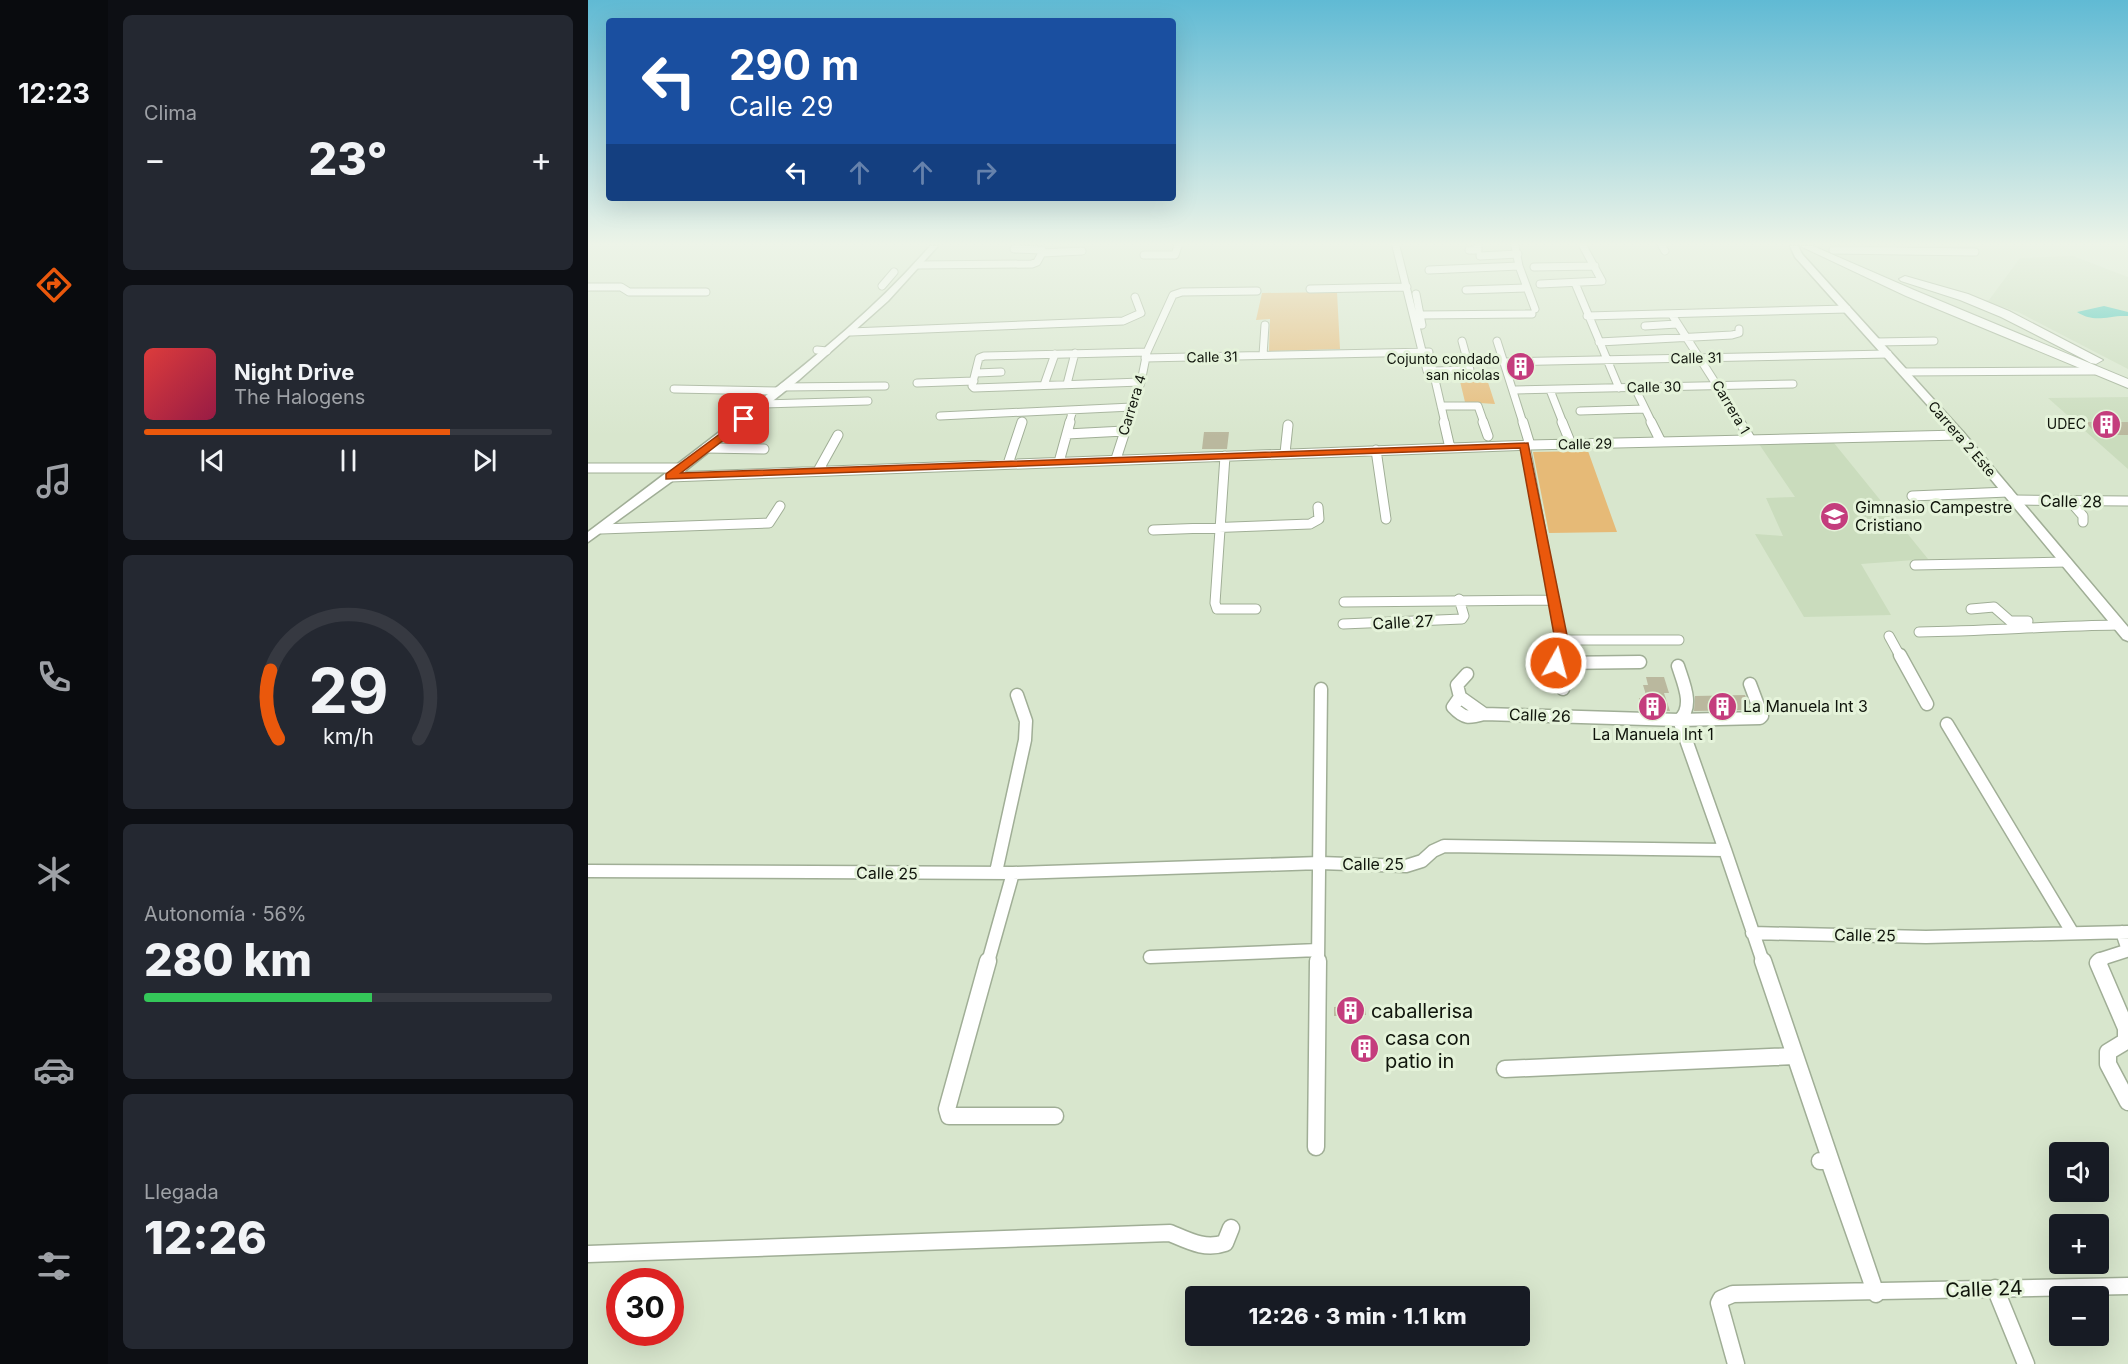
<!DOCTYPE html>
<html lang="es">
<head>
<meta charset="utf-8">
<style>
  :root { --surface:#171b24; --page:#242831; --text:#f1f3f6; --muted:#9ea1a6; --line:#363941; --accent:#ea580c }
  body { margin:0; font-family:Inter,sans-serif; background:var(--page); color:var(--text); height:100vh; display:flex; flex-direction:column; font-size:22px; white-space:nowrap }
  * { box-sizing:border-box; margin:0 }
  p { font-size:20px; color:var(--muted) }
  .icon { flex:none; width:33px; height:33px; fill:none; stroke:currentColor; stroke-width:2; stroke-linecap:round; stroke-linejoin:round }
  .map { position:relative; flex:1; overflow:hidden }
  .panel { display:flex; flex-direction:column; gap:15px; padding:15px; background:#0d0f14; width:480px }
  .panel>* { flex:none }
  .banner { position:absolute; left:18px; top:18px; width:570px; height:183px; border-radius:6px; box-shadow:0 6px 24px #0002; background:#1a4fa0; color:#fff; overflow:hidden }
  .tools { position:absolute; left:1461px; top:1142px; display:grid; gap:12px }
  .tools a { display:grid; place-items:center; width:60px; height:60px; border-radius:6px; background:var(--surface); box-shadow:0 6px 24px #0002; font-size:30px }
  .speed { position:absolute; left:18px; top:1268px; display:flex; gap:12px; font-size:30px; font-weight:700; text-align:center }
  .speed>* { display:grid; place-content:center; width:78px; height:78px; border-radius:50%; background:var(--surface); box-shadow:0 6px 24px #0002; line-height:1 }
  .speed .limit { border:9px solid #d22; background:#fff; color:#111 }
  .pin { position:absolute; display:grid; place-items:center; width:51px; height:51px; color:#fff; margin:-26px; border-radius:12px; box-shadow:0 3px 9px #0006 }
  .me { position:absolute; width:66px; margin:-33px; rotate:7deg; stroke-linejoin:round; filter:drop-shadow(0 0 4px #0008) }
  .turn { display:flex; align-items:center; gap:21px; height:126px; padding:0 24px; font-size:27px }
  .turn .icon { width:78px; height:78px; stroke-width:2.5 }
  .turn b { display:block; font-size:42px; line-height:51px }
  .lanes { display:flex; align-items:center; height:57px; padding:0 24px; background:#0003; justify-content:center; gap:30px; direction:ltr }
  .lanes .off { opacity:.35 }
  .big { font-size:45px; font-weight:800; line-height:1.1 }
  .panel .tile { flex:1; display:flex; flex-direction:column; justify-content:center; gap:9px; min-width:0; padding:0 21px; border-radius:9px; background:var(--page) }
  .panel .dial { align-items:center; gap:0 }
  .dial svg { height:156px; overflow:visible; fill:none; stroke:var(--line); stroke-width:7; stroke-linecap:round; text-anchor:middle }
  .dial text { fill:var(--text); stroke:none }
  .song { display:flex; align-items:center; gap:18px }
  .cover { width:72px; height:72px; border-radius:9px; background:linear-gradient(135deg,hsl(0 70% 55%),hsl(340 70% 35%)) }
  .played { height:6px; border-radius:3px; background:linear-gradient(90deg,var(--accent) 75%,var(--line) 75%) }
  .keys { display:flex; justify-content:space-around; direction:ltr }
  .heat { display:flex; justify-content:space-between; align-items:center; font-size:33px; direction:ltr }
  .charge { height:9px; border-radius:4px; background:linear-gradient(90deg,#34c759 56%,var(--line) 0) }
  .trip { position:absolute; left:597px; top:1286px; width:345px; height:60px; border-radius:6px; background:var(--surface); box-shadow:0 6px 24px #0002; font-weight:800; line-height:60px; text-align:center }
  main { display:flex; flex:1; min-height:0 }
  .tab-bar { display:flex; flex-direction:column; width:108px; justify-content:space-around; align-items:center; background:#090b0e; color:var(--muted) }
  .tab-bar .icon { width:42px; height:42px }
  .tab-bar .selected { color:var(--accent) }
  .tab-bar b { font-size:27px; color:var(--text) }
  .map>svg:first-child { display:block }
</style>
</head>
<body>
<main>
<nav class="tab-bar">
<b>12:23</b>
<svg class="icon selected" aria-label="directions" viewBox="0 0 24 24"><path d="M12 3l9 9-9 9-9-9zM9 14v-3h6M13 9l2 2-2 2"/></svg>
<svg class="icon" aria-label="music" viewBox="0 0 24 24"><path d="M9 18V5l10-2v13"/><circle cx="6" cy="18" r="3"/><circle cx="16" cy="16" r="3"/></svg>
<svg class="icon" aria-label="phone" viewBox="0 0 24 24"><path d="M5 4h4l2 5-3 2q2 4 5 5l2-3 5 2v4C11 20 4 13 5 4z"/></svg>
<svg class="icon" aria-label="climate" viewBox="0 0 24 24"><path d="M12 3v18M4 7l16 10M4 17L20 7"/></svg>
<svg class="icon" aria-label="car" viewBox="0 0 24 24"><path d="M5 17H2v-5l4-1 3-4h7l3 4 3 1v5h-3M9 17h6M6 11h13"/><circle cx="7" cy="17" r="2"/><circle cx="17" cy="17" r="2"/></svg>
<svg class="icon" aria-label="filters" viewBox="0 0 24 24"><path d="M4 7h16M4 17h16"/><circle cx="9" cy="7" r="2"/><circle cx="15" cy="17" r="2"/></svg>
</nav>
<section class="panel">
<div class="tile"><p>Clima</p>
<div class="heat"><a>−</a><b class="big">23°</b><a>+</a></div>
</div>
<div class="tile">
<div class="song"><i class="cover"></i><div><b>Night Drive</b><p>The Halogens</p></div></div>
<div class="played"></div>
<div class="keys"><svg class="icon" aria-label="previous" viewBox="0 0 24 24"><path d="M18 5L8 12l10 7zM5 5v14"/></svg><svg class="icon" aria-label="pause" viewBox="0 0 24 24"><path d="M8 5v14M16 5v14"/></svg><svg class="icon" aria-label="next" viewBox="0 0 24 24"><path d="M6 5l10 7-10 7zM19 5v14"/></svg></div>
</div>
<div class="tile dial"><svg viewBox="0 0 100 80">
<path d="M14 69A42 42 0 1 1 86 69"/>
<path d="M14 69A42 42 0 0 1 10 34" stroke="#ea580c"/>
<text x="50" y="56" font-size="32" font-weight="700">29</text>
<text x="50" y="72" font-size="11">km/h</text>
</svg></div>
<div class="tile"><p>Autonomía · 56%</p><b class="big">280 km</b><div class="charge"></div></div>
<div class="tile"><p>Llegada</p><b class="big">12:26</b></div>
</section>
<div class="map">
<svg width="1540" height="1364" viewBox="0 0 1540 1364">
  <rect width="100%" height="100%" fill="#d8e6cd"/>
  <path fill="#cadcbd" d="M1485 256 1540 277V369L1430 312 1402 303 1390 302 1401 300 1432 258Z
    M1540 397V469L1460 398Z
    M1246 443 1340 559 1273 564 1303 615 1216 617 1167 534 1195 536 1178 498 1207 497 1171 444Z"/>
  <path fill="#e6ba77" d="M749 292 752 349 681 351 682 319 668 320 674 293Z
    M870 373H897L907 404 877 402Z
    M1000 451 1029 532 961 533 945 452Z"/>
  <path fill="#35c2b5" d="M1516 306 1540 312V316C1519 315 1508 324 1489 312Z"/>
  <path fill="#bab89e" d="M1514 412 1523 414 1532 422H1540V435H1510L1497 422H1512Z
    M616 432H641L639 449H614Z
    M1058 677H1076L1081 693H1076L1082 711 1054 709 1051 698H1059L1055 685H1060Z
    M1157 695 1163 710 1106 711 1107 696Z
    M777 1006 778 1015 746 1016V1007Z
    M768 1041H784V1057H768Z"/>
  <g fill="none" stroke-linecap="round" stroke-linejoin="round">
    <defs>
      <path id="street-far3" d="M808 246 839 371H845L857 423
        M927 246 931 266 947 309
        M1074 246 1077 251
        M426 249 454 250V253L494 251
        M881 250H890V246
        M1245 250 1387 252
        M556 255H587L590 246
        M892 256 930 254
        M330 265 444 264 449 262 454 253
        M946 267 1007 266
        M841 270 931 266
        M987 283 1031 388
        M952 284 1014 281 995 246
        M294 286 306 272
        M0 287H33L41 292H118
        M722 289 819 287
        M878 290 939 288
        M828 294 834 325
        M832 315 944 314
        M1084 315 1153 423
        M999 316 1259 309
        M1057 326 1089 324
        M263 332 535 321 553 313 547 297
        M909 341 935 423
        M1011 342 1144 335 1151 333V329
        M1289 342 1346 341
        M229 350 239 351
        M675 355 677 325
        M557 358 841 352
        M917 362 1300 354
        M844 367 845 371 882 370 874 341
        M1316 372 1506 371
        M389 373 413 372
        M553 382 386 388 384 386 391 358 396 356 559 352
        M329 383 386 381
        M479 384 487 353
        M456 385 467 354
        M195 387 297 386
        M1047 388 1064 423
        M86 389 191 391
        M927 390 1205 384
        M962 390 975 423
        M175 404 280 401
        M853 406H890L896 423
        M992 411 1057 409
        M352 416 544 407
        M481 423 485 410
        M540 423 553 382 559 352 585 295 594 292 669 291"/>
      <path id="street-far2" d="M856 422 862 448
        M895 422 900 436
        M935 422 942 445
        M974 422 983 444
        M1063 422 1073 442
        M1152 422 1163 440
        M479 434 536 431
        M937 445 973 640 969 656
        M118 448 176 449
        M788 450 798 519
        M697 453 700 425
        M637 456 627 603 629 609H668
        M528 459 540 422
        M471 462 482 422
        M420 464 434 422
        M0 468H94
        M230 471 250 435
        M82 477 942 445 1372 435
        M1324 496 1420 492
        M1427 500 1540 501
        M1482 501 1495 516V522
        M13 529 181 523 192 506
        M565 530 722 524 731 519 730 507
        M1327 565 1479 562
        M756 602 965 600
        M1383 609 1406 607 1422 621H1440
        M755 624 874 619 876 616 871 599
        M1331 632C1398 631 1463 626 1530 625
        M1301 636 1312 656
        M973 640H1091"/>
      <path id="street-far1" d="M970 655 968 663 975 689
        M1312 655 1339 704
        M968 663 1052 662
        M1090 666C1095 682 1107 707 1091 720L1137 850
        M879 674 869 685 872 697 896 714 1091 720 1172 718 1174 716 1162 684
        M872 697 865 707C876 719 881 718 896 714
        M1359 724 1484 932
        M0 871 425 873 732 863 818 866 834 861 845 851 856 846 1137 850 1175 962
        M408 872 437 740 438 721 429 695
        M1164 933 1338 937 1540 932
        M562 957 730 950
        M400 962 425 873
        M730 962 733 689
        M1510 962 1513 959 1538 951 1539 947 1534 932"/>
      <path id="street" d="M400 961 359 1109 361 1116H467
        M1175 961 1288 1294 1241 1161H1232
        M1512 961 1510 963 1538 1028V1041L1520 1052V1064L1540 1102
        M917 1069 1206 1056
        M728 1147 730 961
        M0 1254 582 1233C601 1241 617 1250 637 1243L643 1228
        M1407 1288 1438 1364
        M1148 1364 1131 1303 1133 1299 1145 1294 1540 1286"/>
      <path id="secondary" d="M342 246H350L300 301 211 380 83 482 0 542V532C57 489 114 446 170 402 231 354 291 305 342 246Z
        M1202 246H1210L1214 254 1376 433 1540 627V641L1535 639 1368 437 1207 257Z"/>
      <path id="highway" d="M1212 246H1225L1326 290 1540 379V388L1318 296Z
        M1317 276 1380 294 1421 311 1515 360 1508 364 1503 363 1413 317 1372 300 1313 281 1311 279Z"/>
    </defs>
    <use href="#street-far3" stroke="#a0ae96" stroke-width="9"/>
    <use href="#street-far2" stroke="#a0ae96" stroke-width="11"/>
    <use href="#street-far1" stroke="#a0ae96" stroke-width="15"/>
    <use href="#street" stroke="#a0ae96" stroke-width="19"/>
    <use href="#secondary" stroke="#a0ae96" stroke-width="3"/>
    <use href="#highway" stroke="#a0ae96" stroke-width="2"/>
    <use href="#street-far3" stroke="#fff" stroke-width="7"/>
    <use href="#street-far2" stroke="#fff" stroke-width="9"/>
    <use href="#street-far1" stroke="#fff" stroke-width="12"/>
    <use href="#street" stroke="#fff" stroke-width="16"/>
    <use href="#secondary" fill="#fff" fill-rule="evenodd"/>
    <use href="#highway" fill="#fff" fill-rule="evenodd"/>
  </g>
  <linearGradient id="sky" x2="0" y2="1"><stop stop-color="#60bad4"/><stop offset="0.56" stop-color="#edf4e8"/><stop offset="1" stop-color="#edf4e8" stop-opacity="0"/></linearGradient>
  <rect width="1540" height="436" fill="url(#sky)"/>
  <path fill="#ea580c" stroke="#983908" stroke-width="1.5" d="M156 416 159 417V422L93 473 940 443 980 640 975 663 968 667 961 663 967 640 932 448 78 479V474Z"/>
  <defs>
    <symbol id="building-disc" viewBox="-11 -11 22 22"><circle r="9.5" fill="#c43d7d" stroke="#e5f3da"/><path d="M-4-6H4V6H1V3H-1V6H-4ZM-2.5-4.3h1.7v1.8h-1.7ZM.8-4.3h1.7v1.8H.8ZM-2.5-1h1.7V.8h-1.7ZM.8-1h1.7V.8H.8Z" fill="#fff"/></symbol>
    <symbol id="school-disc" viewBox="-11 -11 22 22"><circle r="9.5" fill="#c43d7d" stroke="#e5f3da"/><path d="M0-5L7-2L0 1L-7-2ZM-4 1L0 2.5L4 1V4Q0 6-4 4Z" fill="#fff"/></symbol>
  </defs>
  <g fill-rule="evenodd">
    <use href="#building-disc" x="916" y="350" width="33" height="33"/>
    <use href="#building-disc" x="1502" y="408" width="33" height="33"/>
    <use href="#school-disc" x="1230" y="500" width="33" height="33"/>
    <use href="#building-disc" x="1048" y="690" width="33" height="33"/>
    <use href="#building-disc" x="1118" y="690" width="33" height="33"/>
    <use href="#building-disc" x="746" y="994" width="33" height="33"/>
    <use href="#building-disc" x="760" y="1032" width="33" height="33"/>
  </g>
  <g text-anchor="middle" stroke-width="6" stroke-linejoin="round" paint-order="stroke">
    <g font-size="14" fill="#10150c" stroke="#e5f3da">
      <text transform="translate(624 357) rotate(-1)" y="5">Calle 31</text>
      <text transform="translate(1108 358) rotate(-1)" y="5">Calle 31</text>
      <text transform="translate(1066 387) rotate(-1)" y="5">Calle 30</text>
      <text transform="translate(544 405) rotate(-73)" y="5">Carrera 4</text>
      <text transform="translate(1143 407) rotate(59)" y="5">Carrera 1</text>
      <text transform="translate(1374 439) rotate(49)" y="5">Carrera 2 Este</text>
      <text transform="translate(997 444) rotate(-1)" y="5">Calle 29</text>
    </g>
    <g font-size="14" fill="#10150c" stroke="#e5f3da" text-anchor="end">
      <text x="912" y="364">Cojunto condado<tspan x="912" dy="16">san nicolas</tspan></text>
      <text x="1498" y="429">UDEC</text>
    </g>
    <g font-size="16" fill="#10150c" stroke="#e5f3da">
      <text transform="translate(1483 501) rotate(1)" y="6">Calle 28</text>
      <text transform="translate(815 622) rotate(-3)" y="6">Calle 27</text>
      <text transform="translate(952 715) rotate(2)" y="6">Calle 26</text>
      <text x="785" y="870">Calle 25</text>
      <text transform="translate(299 873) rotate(1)" y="6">Calle 25</text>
      <text transform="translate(1277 935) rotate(1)" y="6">Calle 25</text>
    </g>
    <g font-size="16" fill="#10150c" stroke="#e5f3da" text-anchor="start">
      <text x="1267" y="513">Gimnasio Campestre<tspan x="1267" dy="18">Cristiano</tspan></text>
      <text x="1155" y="712">La Manuela Int 3</text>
      <text x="1065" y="740" text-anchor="middle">La Manuela Int 1</text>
    </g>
    <g font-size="20" fill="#10150c" stroke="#e5f3da" text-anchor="start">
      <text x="783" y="1018">caballerisa</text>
      <text x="797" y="1045">casa con<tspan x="797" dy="23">patio in</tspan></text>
    </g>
    <g font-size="20" fill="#10150c" stroke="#e5f3da">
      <text transform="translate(1396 1289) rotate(-2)" y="7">Calle 24</text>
    </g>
  </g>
</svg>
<div class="tools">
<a><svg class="icon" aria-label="sound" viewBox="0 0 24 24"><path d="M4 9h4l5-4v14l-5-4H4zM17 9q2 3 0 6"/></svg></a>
<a>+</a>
<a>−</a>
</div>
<div class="speed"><div class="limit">30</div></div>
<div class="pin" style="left:156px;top:419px;background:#d93025"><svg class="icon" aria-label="arrive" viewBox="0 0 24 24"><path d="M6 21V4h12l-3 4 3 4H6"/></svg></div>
<svg class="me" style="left:968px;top:663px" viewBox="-20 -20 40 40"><circle r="17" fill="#ea580c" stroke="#fff" stroke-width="3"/><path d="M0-11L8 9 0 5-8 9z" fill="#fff"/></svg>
<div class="trip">12:26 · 3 min · 1.1 km</div>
<div class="banner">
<div class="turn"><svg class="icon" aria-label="left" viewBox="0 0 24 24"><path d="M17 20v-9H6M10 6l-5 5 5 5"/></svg><div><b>290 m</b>Calle 29</div></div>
<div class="lanes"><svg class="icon" aria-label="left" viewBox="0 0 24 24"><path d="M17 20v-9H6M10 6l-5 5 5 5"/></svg><svg class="icon off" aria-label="ahead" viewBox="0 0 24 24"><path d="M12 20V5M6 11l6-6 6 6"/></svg><svg class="icon off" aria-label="ahead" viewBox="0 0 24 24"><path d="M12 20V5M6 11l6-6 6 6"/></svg><svg class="icon off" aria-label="right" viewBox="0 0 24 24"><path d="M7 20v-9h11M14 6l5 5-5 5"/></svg></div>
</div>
</div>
</main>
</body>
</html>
